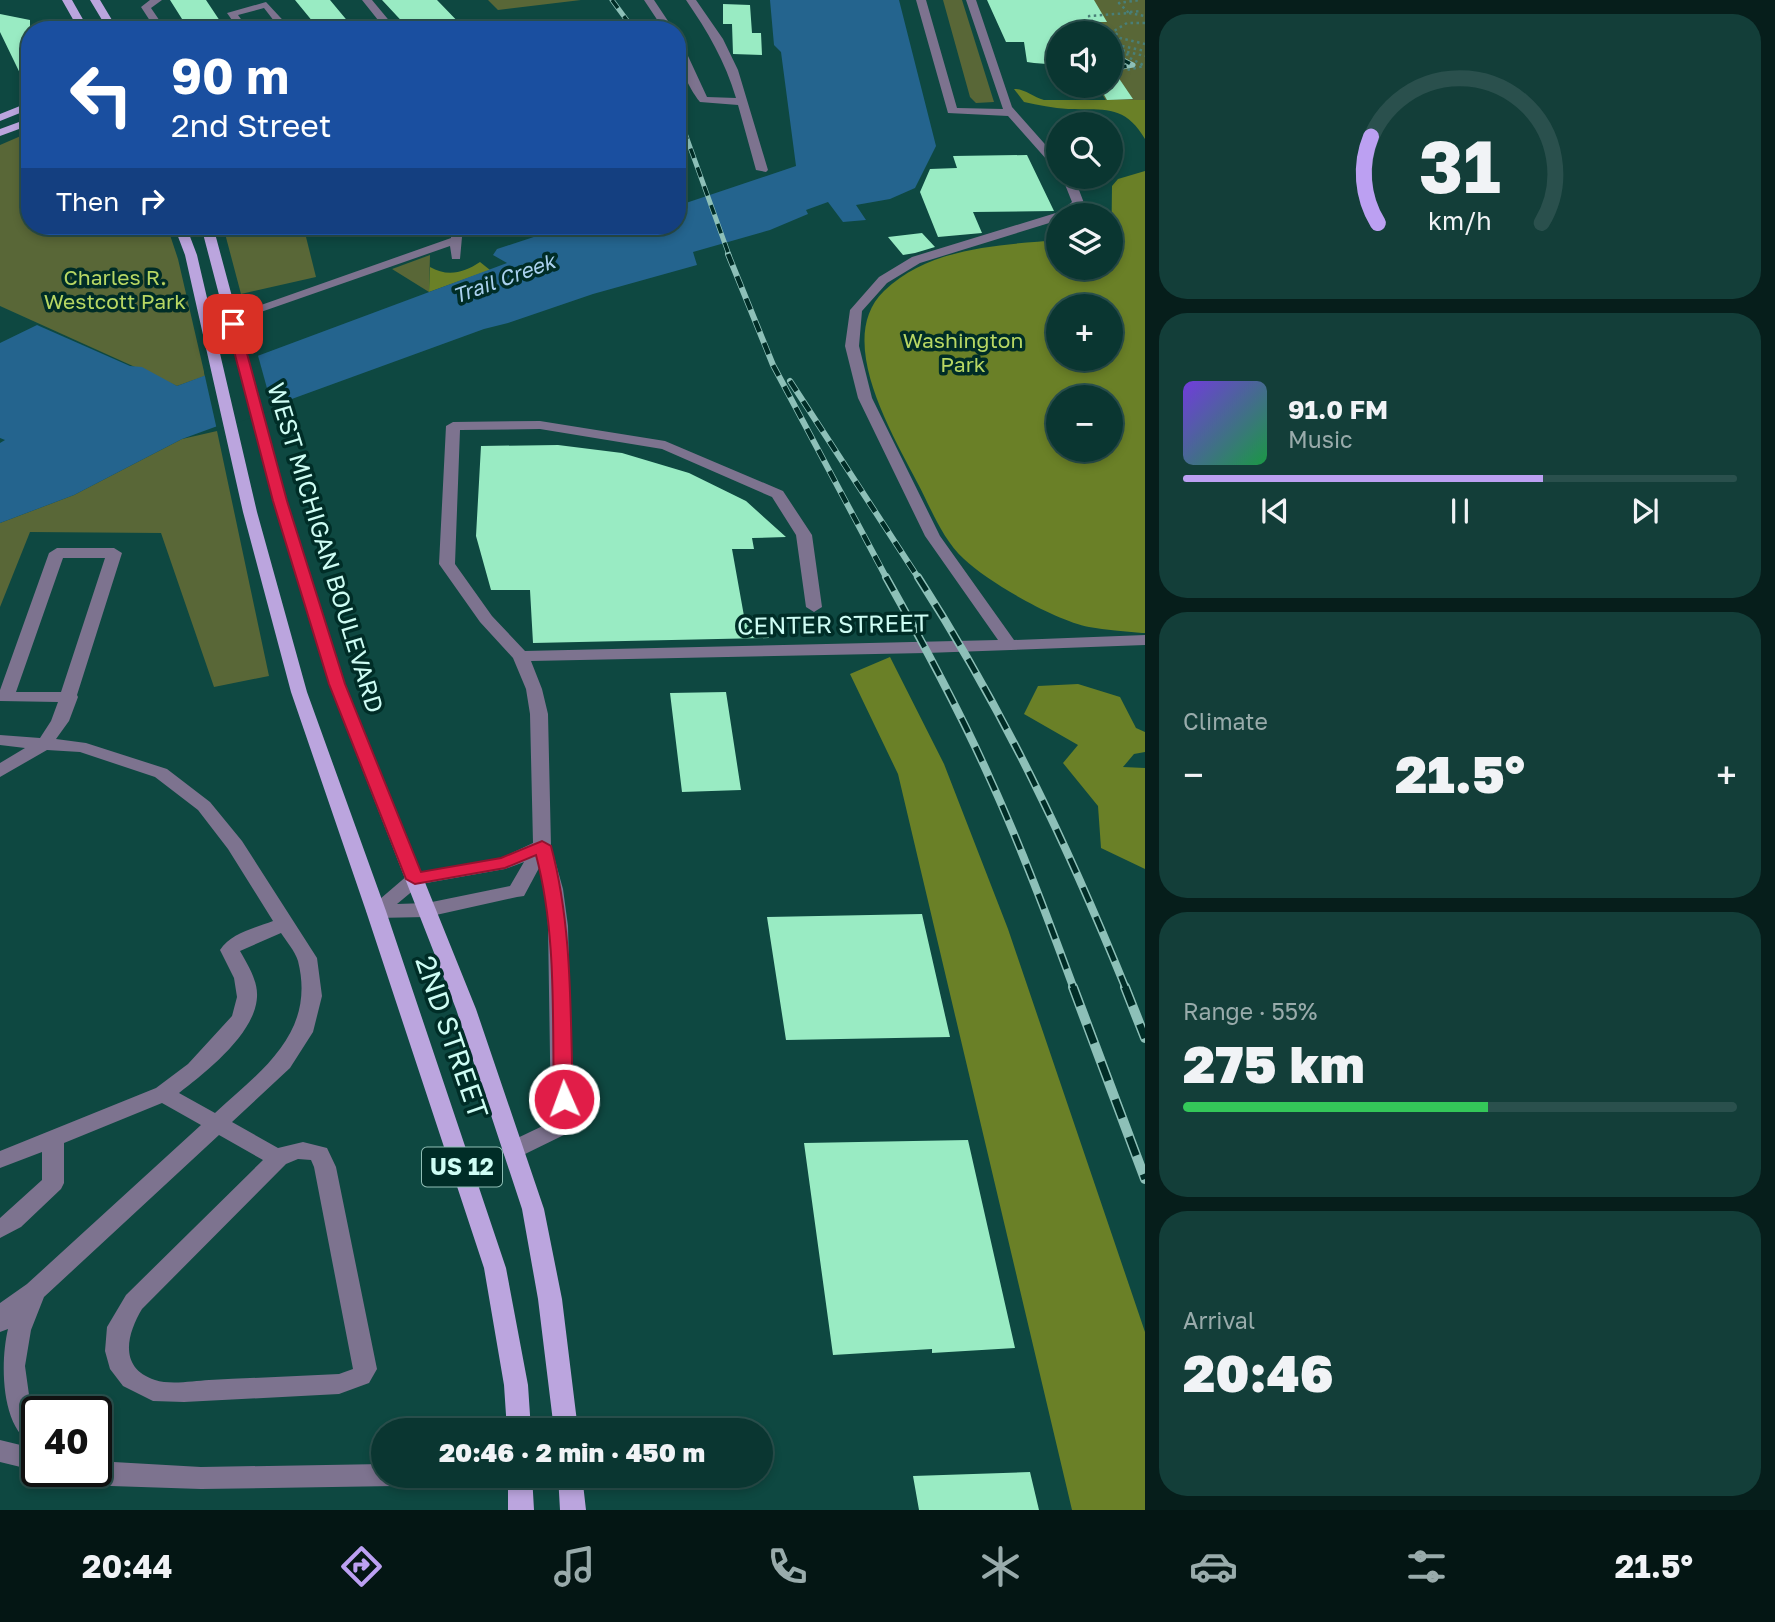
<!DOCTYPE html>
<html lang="en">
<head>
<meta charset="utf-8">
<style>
  :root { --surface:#0a3631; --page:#133e39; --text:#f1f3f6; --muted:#99abab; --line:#2a504d; --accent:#bca0f2 }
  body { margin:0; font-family:"Golos Text",sans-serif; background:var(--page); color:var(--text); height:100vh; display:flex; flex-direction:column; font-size:26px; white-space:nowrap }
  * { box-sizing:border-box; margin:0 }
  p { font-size:23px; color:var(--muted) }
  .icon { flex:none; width:38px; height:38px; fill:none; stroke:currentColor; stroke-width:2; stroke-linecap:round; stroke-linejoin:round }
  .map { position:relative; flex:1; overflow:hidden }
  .details { display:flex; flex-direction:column; gap:14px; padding:14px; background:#061e1b; width:630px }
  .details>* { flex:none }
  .guide { position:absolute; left:21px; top:21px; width:665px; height:214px; border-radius:28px; box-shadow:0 4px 10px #0003,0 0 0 2px var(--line); background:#1a4fa0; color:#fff; overflow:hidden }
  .buttons { position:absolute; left:1046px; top:21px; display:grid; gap:14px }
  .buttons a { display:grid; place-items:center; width:77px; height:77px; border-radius:50%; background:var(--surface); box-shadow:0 4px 10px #0003,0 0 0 2px var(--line); font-size:35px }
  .speed { position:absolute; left:21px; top:1396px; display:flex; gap:14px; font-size:35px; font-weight:700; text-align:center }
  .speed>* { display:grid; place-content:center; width:91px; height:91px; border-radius:50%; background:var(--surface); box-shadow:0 4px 10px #0003,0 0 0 2px var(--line); line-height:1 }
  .speed .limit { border:4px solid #111; border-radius:10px; background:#fff; color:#111 }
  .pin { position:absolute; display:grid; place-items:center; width:60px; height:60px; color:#fff; margin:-30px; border-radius:14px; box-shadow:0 4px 10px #0006 }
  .me { position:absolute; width:77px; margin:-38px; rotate:358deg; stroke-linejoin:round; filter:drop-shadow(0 0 5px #0008) }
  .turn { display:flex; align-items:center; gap:24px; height:147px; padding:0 35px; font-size:32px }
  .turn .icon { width:91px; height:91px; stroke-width:2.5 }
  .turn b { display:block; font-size:49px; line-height:60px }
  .then { display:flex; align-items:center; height:66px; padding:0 35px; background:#0003; gap:14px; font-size:26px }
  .big { font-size:52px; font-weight:800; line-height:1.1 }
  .details .tile { flex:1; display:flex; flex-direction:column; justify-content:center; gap:10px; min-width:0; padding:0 24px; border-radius:28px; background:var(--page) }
  .details .dial { align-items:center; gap:0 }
  .dial svg { height:182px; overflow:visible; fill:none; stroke:var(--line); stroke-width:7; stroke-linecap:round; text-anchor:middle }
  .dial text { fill:var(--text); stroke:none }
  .song { display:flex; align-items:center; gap:21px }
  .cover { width:84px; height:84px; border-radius:10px; background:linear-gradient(135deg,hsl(260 70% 55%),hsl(140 70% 35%)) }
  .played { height:7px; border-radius:4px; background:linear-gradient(90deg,var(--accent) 65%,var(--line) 65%) }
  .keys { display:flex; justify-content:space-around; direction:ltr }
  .heat { display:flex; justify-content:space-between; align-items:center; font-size:38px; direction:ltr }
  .charge { height:10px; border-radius:5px; background:linear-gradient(90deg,#34c759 55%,var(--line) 0) }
  .trip { position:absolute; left:371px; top:1418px; width:402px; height:70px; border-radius:35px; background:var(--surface); box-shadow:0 4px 10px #0003,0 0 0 2px var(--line); font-weight:800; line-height:70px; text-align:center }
  .tab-bar { display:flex; height:112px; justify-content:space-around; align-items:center; background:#041614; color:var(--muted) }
  .tab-bar .icon { width:49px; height:49px }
  .tab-bar .selected { color:var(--accent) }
  .tab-bar b { font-size:32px; color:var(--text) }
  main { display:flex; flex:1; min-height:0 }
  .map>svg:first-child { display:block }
</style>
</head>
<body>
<main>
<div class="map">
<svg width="1145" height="1510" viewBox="0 0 1145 1510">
  <rect width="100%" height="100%" fill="#0e4841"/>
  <path fill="#596737" d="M488 0H581L498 10Z
    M943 0H962L994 102 976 103 970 97Z
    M1072 0H1145V132L1136 116 1110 107 1097 86H1111V33H1096L1085 14Z
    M30 132V226H167L178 259 205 376 177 386 0 306V145Z
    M223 226H298L306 237 316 277 241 294Z
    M430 255 429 292 392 269Z
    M217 431 269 676 214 687 161 533 30 532 0 607V523L74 495 182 439Z"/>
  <path fill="#6a8027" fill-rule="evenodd" d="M1014 89C1025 89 1033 97 1044 100H1145V139C1125 104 1103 110 1068 109 1053 108 1038 105 1024 102Z
    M1145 171V633H1142C1124 631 1106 630 1089 627 1055 620 989 583 964 559 942 539 931 508 917 482 893 435 834 339 884 291 930 247 999 245 1059 240V268H1111L1112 186 1118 179ZM1111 306V359H1059V306ZM1111 397V450H1059V397Z
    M480 262 490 270 429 292 430 267C447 277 464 273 480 262Z
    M890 657 944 764 1008 929 1145 1332V1510H1072L898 774 850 674Z
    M1078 684 1120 697 1136 728 1145 732V752L1134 754 1123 767 1145 768V869L1101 848 1098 806 1063 763 1078 745 1024 714 1038 686Z"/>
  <path fill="#24648e" d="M770 0H899L936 146 915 188 890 199 856 205 866 220 843 222 828 202 806 210 808 214 770 230 693 252 697 265 593 294 508 323 484 329 182 439 74 495 0 523V443L5 440 0 438V343L37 325 130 366 142 367 177 386 507 263 493 255 497 249 567 226H677V206L796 166 781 52 774 45Z"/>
  <path fill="#0e4841" d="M257 352 273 410 217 430 204 372Z"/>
  <path fill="#99ebc3" d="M170 0H206L226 30H189Z
    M295 0H330L350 24 318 28Z
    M382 0H437L466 30H410Z
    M987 0H1094L1107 22H1075L1091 33H1059V42H1049L1047 64 1034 63 1027 62 1024 42H1006Z
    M723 4 750 5 752 33H761L762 55 733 54 732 24H723Z
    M0 14 30 20V94L0 32Z
    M1116 74 1133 99 1107 100 1099 86H1111V77Z
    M1027 155 1054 211 973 212 982 233 938 237 920 192 930 169 957 168 953 156Z
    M922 233 935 247 915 253 903 255 888 237Z
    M558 445 622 453 689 473 746 501 786 537 752 538 754 549H732L744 616H764L769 638 533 643 530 590H491L476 536 481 446Z
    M726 692 741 790 682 792 670 693Z
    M922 914 950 1037 786 1040 767 917Z
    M968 1140 1015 1348 932 1353V1349L833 1355 804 1143Z
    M1030 1472 1039 1510H919L913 1476Z"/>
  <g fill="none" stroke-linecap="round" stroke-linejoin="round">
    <path stroke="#497f78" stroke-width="2.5" stroke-dasharray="2.5 3.5" stroke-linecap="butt" d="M1130 12 1142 11
      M1129 13 1145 16
      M1145 23H1127L1114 31 1120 38 1145 44
      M1098 33 1089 16 1129 13 1119 3 1140 0
      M1122 46 1145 51
      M1111 47 1126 51 1128 57 1145 66
      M1127 52 1145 56
      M1111 63 1127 70 1144 66"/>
    <path fill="#7d738f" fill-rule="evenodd" d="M150 0H162L151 8 166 30H156L141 7Z
      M362 0H372L397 30H386Z
      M644 0H654L674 30H664Z
      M686 0H696L723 39 738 70 768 170 766 172 756 170 738 105 700 102C687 86 677 61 677 40L682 43 707 97 736 98C725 61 708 32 686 0Z
      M916 0H926L957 108 1003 109 966 0H976L1012 107 1059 160V170L1055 169 1008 116 948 113Z
      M266 2 292 30H281L264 8 238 15 249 30H239L227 13Z
      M1062 177H1074L1084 203C1076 212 1070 215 1059 215V220L920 263 887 283 862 311 859 346 872 398 940 536 1014 640 1145 635V645L926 653 531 661 542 689 548 714 551 846 563 889 568 926 573 1126 570 1132 521 1156 513 1158 505 1156 502 1150 505 1144 551 1122 548 926 545 889 539 868 524 896 517 897 427 917 376 918 369 916 366 911 408 875 501 858 533 843 530 714 526 689 513 658 480 622 439 564 446 426 453 422 540 421 665 441 783 491 812 535 822 607 814 612 806 607 796 535 772 497 662 449 540 429 460 430 455 564 492 616 525 651 998 640 925 536 858 398 845 346 850 310 879 277 912 257 1059 212 1072 202ZM524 862 510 886 427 903 397 904 421 884 505 869Z
      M451 226H463L460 259H452L450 246 258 313 253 314 247 310 451 238Z
      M57 548H114L122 553 77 695 78 697 69 721 56 739 86 743 167 769 210 802 242 841 317 958 322 996 313 1032 290 1068 232 1122 278 1148 303 1142 327 1148 336 1167 377 1369 369 1383 339 1394 184 1402 153 1401 123 1386 110 1369 105 1351 107 1327 126 1295 263 1160 219 1135 44 1297 31 1330 25 1366 30 1402 37 1416V1447C0 1432 0 1362 8 1329L0 1332V1303L27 1284 201 1125 162 1103 64 1143V1183L61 1189 21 1227 0 1238V1218L42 1180V1152L0 1168V1151L156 1088 188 1064 232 1016 237 997 234 978 220 950C231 933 255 928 273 921L228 849 198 810 155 777 80 752 47 750 0 777V763L25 748 0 745V735L40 738 51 721 58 702 0 701V690L49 553ZM63 558H105L61 692H16ZM281 933C286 941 295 951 298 961 316 1033 262 1070 215 1113L179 1093C206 1072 255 1034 257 997 258 981 248 965 240 951ZM298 1159 311 1160 314 1167 353 1369 339 1374C296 1376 252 1378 209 1380 193 1381 170 1385 155 1380 118 1368 127 1334 142 1309L286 1164Z
      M0 1440 37 1449V1471L0 1462Z
      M96 1461 201 1467 383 1464V1475H407L404 1483 395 1486 201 1489 111 1486 84 1480 81 1472H96Z"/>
    <path fill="#bba5de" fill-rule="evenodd" d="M62 0H72L89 30H79Z
      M90 0H100L118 30H108Z
      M30 102V109L0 121V114Z
      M30 118V125L0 136V129Z
      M174 226H186L197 255 257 512 307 692 386 911 506 1268 528 1385 531 1430H507L504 1385 484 1268 366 911 291 692 243 512 185 255Z
      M201 226H213L287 501 345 684 476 1009 544 1209 562 1299 578 1430H554L538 1299 522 1209 456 1009 329 684 273 501Z
      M508 1475H532L534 1510H508Z
      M558 1475H582L586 1510H560Z"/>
    <defs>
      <path id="rail-far3" d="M612 0 634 30
        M1121 59 1133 65 1122 67 1112 61Z
        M677 111 729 255"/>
      <path id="rail-far2" d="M728 254 773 365 887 579
        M790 381 919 579"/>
      <path id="rail-far1" d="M886 577C923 643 960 711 991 781 1022 849 1048 919 1074 989
        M918 577C1003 709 1067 844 1126 989"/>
      <path id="rail" d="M1073 987 1145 1179
        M1125 987 1145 1038"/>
    </defs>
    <use href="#rail-far3" stroke="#8dc0b8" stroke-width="5"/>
    <use href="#rail-far2" stroke="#8dc0b8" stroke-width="6"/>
    <use href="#rail-far1" stroke="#8dc0b8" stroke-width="8"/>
    <use href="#rail" stroke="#8dc0b8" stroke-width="10"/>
    <use href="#rail-far3" stroke="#002d27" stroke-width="3.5" stroke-dasharray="10" stroke-linecap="butt"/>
    <use href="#rail-far2" stroke="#002d27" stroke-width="4.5" stroke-dasharray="12" stroke-linecap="butt"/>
    <use href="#rail-far1" stroke="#002d27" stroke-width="5" stroke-dasharray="16" stroke-linecap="butt"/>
    <use href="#rail" stroke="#002d27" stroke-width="7" stroke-dasharray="20" stroke-linecap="butt"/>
  </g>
  <path fill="#e11d48" stroke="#92132f" stroke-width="2" d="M233 320 239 324 287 501 345 684 421 872 501 858 542 841 551 846C573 928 570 1015 573 1099L571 1104 564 1107 557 1104 554 1099C552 1019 557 934 536 855L505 868 415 884 406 879 329 684 273 501 227 324Z"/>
  <g text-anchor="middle" stroke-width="7" stroke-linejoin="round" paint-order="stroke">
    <g font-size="21" fill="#b7d763" stroke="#002d27">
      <text x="115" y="285">Charles R.<tspan x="115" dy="24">Westcott Park</tspan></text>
      <text x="963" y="348">Washington<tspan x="963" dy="24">Park</tspan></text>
    </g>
    <g font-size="21" font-style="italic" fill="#aad1ef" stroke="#002d27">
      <text transform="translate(504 279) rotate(-20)" y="7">Trail Creek</text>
    </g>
    <rect fill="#002d27" stroke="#90bfb6" stroke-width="2" x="422" y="1147.5" width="80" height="39" rx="5"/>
    <g font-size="23" font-weight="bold" fill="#cefdf4">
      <text x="462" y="1175">US 12</text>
    </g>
    <g font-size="24" fill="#cefdf4" stroke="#002d27">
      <text transform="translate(325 548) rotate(73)" y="8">WEST MICHIGAN BOULEVARD</text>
      <text transform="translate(833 625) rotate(-1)" y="8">CENTER STREET</text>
    </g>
    <g font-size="28" fill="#cefdf4" stroke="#002d27">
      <text transform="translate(452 1037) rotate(71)" y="10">2ND STREET</text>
    </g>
  </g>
</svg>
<div class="buttons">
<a><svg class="icon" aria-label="sound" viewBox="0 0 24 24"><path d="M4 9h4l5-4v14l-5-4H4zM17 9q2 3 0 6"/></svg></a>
<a><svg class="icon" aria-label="search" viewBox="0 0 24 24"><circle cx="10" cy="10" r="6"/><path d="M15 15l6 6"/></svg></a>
<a><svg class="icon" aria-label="layers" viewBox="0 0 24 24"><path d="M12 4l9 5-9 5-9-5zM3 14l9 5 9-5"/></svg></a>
<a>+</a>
<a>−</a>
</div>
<div class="speed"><div class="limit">40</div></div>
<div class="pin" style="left:233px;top:324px;background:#d93025"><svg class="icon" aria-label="arrive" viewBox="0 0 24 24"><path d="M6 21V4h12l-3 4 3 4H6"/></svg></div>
<svg class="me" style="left:564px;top:1099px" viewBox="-20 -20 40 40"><circle r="17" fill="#e11d48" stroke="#fff" stroke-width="3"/><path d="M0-11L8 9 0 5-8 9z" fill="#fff"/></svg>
<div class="trip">20:46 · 2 min · 450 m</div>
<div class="guide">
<div class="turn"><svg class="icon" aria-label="left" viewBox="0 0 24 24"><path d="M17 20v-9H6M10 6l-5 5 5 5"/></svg><div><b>90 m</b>2nd Street</div></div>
<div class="then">Then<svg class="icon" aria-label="right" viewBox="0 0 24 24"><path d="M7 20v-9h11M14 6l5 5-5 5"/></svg></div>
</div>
</div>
<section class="details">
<div class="tile dial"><svg viewBox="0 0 100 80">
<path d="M14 69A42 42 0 1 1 86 69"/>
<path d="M14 69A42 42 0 0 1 11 31" stroke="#bca0f2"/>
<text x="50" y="56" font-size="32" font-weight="700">31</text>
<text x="50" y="72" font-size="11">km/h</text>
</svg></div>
<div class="tile">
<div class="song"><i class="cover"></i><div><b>91.0 FM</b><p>Music</p></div></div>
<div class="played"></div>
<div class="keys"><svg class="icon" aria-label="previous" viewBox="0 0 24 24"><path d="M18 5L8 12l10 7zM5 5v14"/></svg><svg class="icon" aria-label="pause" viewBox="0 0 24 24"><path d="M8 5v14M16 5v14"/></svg><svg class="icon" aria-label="next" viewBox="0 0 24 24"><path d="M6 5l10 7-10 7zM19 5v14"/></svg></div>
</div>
<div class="tile"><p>Climate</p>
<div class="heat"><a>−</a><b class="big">21.5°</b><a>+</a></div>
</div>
<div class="tile"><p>Range · 55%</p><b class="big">275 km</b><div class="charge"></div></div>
<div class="tile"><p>Arrival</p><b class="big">20:46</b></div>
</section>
</main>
<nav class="tab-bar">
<b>20:44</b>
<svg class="icon selected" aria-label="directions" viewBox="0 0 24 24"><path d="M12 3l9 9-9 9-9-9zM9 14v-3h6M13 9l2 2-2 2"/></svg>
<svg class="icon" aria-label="music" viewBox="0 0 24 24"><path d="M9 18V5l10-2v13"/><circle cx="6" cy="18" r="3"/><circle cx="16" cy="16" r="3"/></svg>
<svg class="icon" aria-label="phone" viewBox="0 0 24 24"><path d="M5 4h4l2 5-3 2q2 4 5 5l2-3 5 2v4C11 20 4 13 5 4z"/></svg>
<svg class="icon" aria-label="climate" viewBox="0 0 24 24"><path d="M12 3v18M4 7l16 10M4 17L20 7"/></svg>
<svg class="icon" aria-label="car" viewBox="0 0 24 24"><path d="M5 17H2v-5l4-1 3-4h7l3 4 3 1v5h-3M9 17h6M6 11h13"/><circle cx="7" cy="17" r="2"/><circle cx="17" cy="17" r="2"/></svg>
<svg class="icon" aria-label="filters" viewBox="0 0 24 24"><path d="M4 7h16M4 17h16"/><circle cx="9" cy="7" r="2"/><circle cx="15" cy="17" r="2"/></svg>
<b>21.5°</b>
</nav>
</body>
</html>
